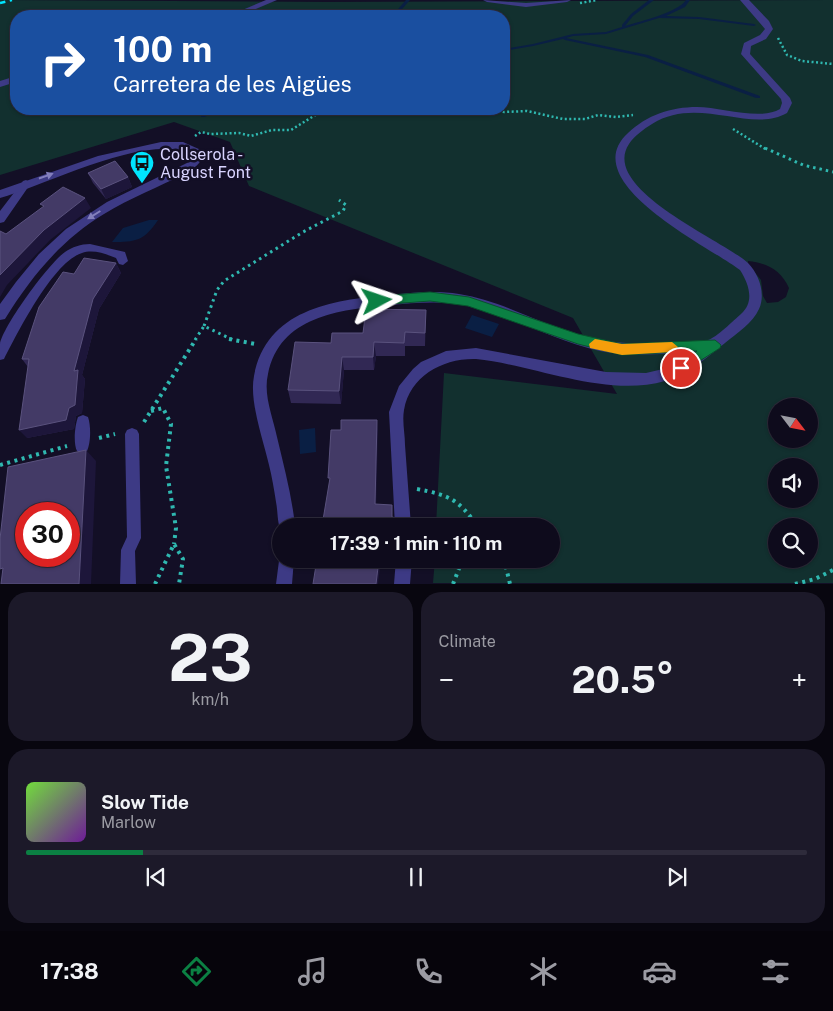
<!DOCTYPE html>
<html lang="en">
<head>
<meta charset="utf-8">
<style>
  :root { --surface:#0e0b1c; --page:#1c1929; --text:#f1f3f6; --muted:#9b9ba3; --line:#2e2b3b; --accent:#0b8043 }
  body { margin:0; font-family:"Public Sans",sans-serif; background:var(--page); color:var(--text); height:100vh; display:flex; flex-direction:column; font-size:19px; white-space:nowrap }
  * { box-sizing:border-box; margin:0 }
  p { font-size:16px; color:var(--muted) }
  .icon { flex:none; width:28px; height:28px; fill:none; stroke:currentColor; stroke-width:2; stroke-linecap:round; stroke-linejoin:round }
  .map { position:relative; height:584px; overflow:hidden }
  .details { display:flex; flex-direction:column; gap:8px; padding:8px; background:#08060f; flex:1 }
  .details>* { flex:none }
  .banner { position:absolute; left:10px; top:10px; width:500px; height:105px; border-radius:20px; box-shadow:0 1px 4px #0004,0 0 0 1px var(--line); background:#1a4fa0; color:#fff; overflow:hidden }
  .needle { width:32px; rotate:122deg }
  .buttons { position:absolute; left:768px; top:398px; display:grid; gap:10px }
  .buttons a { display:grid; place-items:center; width:50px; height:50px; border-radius:50%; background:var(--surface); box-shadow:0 1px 4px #0004,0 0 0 1px var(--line); font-size:25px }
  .speed { position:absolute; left:15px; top:502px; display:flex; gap:10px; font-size:25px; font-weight:700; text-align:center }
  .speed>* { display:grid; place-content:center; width:65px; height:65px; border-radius:50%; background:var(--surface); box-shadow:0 1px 4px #0004,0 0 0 1px var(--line); line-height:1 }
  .speed .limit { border:8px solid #d22; background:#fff; color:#111 }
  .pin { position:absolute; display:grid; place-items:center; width:42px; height:42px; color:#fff; margin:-21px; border:2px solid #fff; border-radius:50%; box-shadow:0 1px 5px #0007 }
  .me { position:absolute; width:55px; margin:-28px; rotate:85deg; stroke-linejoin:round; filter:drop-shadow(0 0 4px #0008) }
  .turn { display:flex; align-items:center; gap:18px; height:105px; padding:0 20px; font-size:22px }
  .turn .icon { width:65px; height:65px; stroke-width:2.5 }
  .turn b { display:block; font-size:35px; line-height:42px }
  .big { font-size:38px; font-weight:700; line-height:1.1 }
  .details .card { flex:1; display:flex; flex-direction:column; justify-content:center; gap:8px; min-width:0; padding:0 18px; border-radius:20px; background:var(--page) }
  .details .dial { align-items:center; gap:0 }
  .dial b { font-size:65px; line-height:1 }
  .song { display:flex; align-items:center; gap:15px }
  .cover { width:60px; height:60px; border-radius:8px; background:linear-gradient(135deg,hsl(100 70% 55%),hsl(280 70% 35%)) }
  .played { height:5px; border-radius:2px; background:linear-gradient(90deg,var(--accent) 15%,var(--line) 15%) }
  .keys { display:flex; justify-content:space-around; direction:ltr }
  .heat { display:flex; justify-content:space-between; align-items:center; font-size:28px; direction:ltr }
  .details .tiles { flex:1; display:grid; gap:8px; grid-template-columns:1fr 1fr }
  .card:last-child { grid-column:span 2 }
  .trip { position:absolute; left:272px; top:518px; width:288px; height:50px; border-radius:25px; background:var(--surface); box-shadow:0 1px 4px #0004,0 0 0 1px var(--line); font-weight:700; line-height:50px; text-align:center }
  .tab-bar { display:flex; height:80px; justify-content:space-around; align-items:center; background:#06040b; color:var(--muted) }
  .tab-bar .icon { width:35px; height:35px }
  .tab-bar .active { color:var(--accent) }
  .tab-bar b { font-size:22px; color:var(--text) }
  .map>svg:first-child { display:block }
</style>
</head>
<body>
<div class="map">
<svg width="833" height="584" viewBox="0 0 833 584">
  <rect width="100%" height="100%" fill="#130f26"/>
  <path fill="#12302f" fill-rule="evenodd" d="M0 0 327 2 833 0V583H433L435 559H551V526H436L444 373 617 394 573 318 249 186 230 142 174 122 0 175ZM16 16H504V109H16ZM748 261C767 263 781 270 789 288L786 297 778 302 767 303 763 296 761 280 748 264ZM776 406H809V439H776ZM776 466H809V499H776ZM776 526H809V559H776Z"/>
  <path fill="#0a1f44" d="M149 220H158C144 241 136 242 112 242L123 228Z
    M472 315 499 324 492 337 465 328Z
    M315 428 316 452 300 454 299 430Z"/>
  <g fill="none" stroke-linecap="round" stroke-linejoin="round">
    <path fill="#0a1f44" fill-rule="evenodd" d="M406 0H410L396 16H392Z
      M649 0H654L633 16 625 26C641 21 677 13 686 0H690L685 7 666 16 699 17 754 24 756 25 754 26 699 19 659 18 606 34 573 36 566 38 648 55 760 96V98H756L645 57 565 40 563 39 533 46 504 51V49L533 44 573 34 606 32 622 27V25L631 14Z
      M210 109H215L205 117H201V115Z"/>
    <path stroke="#2fb8b0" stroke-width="2.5" stroke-dasharray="2 2.5" stroke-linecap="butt" d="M580 3 597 0
      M778 38 787 55 802 61 833 64
      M499 109 504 112 527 111 563 119H585L598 115 616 117 633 115
      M733 129 767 150
      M195 136 201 132 210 134 239 133 251 136 272 130H291L317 114 352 109"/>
    <path stroke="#2fb8b0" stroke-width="3" stroke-dasharray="2.5 4" stroke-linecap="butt" d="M765 148 803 165 833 172
      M204 326 217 290 224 281 303 232 343 211 346 205 339 200
      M195 340 204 326 233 340"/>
    <path stroke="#2fb8b0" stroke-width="4" stroke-dasharray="3 4.5" stroke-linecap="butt" d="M229 339 255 344
      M151 411 163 408 171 424 166 466 176 528 174 544
      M144 422 196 339
      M99 438 115 434
      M0 465 67 446
      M417 489C448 495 459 499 477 526
      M504 559 510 584
      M155 584 174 544 183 559 179 584
      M453 584 460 566 469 559
      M795 584 815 579 833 570"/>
    <path fill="#3d3a85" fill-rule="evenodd" d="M26 180 31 183 4 222 0 223V211L23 181Z
      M90 244 125 252 128 261 123 265 119 264 116 258C106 254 93 249 82 253 53 262 18 332 4 359L0 360C0 355 0 349 0 344 3 326 49 263 65 252 72 247 81 244 90 244Z
      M83 415 88 417C91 425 91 443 87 451L82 453 77 451C73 443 75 425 78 417Z
      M132 428 137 430 139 434 141 538 135 551 136 584H120L121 550 127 537 125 434 127 430Z"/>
    <path fill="#3d3a85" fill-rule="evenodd" d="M266 0H277L239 16H228Z
      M483 0 526 3 571 0 567 2 526 7 487 2Z
      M740 0H749L769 21 773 29 766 39 751 46 750 54 790 98 792 103 787 113C750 134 698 95 652 124 644 129 634 136 629 144 599 189 725 241 748 263 759 274 766 294 759 309 753 323 737 333 725 343 708 357 688 374 665 381 606 398 535 365 476 359 443 358 410 376 404 410 402 421 405 434 405 445 407 472 409 499 411 526H395L389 412 399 386 413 369 421 362 446 351 476 348 606 372 646 373 663 369 676 364 694 352C663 354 631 357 600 351 554 341 513 316 468 306 442 300 415 303 389 305 339 310 280 316 268 374 263 395 273 417 277 437 284 467 292 496 295 526H281V531C277 522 278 512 276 502 274 489 272 477 269 465 263 439 249 401 254 376 266 310 332 300 388 295 411 293 435 290 459 294 498 300 533 320 570 332 602 343 634 345 667 343 680 342 696 343 708 340 716 338 734 320 741 314 755 302 749 284 740 270 710 247 574 182 628 133 647 115 671 107 697 107 721 107 760 121 780 109L782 103 781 99 741 54 744 43 760 35 765 29Z
      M16 76V82L0 87V81Z
      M161 142H183L201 150C205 162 195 167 186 173 159 187 130 198 104 214 61 240 31 277 5 319L0 320V304L16 282 39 254 66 229 107 202 189 162 192 154C148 132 46 185 0 198V190L98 156Z
      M280 553 281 559H294L292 584H276Z
      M396 559H412L410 584H394Z"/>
    <path stroke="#00e5ff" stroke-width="2.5" stroke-dasharray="5.5 4.5" stroke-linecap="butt" d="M0 3 12 0"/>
  </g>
  <path fill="#312854" d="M88 173 128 177 132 187 106 199 93 183Z
    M116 263 121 273 99 309 82 375 85 379 82 413 76 416 74 429 27 438 28 367 22 359 74 274Z
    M426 310 425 346H405V356H376L374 370H344L341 404 291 403 288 390 331 343 363 333Z"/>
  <path fill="#1d163a" d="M128 177 132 187 106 199 101 189Z
    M85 198 91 208 50 240 7 285 0 297V275L44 230Z
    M116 263 121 273 99 309 82 375 85 379 82 413 76 416 74 429 27 438 19 430 74 371 93 299Z
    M374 342 376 356 374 370 373 357Z
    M342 357 344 370 341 404 339 391Z
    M377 420 378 431 376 514 375 504Z
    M86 450 96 461 91 584H79Z
    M379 559H381L378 584H376Z"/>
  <path fill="#433a66" stroke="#5a527e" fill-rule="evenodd" d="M115 161 128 177 101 189 88 173Z
    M63 187 85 198 44 230 0 275V231L6 234 44 206 40 204Z
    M84 258 116 263 93 299 74 371 78 370 75 405 69 408 66 420 19 430 29 359H22L39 307 63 272 74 274Z
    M366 309 426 310 425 333 405 332 404 343 374 342 373 357H342L339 391 288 390 295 342 331 343 332 333H363Z
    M341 420H377L375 504 392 505V517L396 518 395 526H322L330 478H328L331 430H341Z
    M86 450 79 584H1L3 568 0 569V539L8 467ZM26 514H69V556H26Z
    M317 559H379L376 584H313Z"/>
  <defs><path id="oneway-solid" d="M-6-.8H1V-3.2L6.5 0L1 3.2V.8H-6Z" transform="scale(1.25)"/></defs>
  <g fill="#837fbc">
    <use href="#oneway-solid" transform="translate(46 176) rotate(-19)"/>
    <use href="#oneway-solid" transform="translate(94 215) rotate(148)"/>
  </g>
  <path fill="#0b8043" stroke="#07532c" d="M430 292 469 297 578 334 622 344 715 340 721 345 720 348 681 373 677 372 675 368 677 364 697 351 622 355 578 344 468 306 430 301 377 305 371 301 377 296Z"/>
  <path fill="#f59e0b" d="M595 339 622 344 672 342 678 347 672 352 622 355 590 348 589 344Z"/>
  <defs>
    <symbol id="bus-pin" viewBox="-11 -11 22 30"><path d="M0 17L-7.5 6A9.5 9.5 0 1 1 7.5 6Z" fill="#00e5ff" stroke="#130f26"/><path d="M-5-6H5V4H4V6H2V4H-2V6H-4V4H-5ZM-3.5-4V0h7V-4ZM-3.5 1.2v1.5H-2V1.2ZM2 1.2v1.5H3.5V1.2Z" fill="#111"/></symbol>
  </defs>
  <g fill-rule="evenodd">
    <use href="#bus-pin" x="128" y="149" width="28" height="38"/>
  </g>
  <g text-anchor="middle" stroke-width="5" stroke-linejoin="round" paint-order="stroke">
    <g font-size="16" fill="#d9d4ff" stroke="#130f26" text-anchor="start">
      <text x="160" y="160">Collserola -<tspan x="160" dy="18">August Font</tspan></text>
    </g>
  </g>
</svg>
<div class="buttons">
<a><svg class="needle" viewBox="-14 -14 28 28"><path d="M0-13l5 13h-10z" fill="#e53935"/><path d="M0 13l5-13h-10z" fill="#9b9ba3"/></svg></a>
<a><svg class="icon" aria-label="sound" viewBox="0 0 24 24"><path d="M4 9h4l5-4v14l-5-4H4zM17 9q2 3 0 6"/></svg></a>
<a><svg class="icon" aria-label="search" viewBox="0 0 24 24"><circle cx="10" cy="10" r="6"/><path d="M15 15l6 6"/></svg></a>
</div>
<div class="speed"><div class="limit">30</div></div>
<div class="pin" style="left:681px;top:368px;background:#d93025"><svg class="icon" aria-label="arrive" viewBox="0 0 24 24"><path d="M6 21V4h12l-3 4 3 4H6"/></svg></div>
<svg class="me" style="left:377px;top:301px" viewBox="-20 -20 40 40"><path d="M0-17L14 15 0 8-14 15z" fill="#0b8043" stroke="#fff" stroke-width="4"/></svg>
<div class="trip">17:39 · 1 min · 110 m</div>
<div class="banner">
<div class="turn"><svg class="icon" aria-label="right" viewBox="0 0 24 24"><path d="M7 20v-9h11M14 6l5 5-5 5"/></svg><div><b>100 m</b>Carretera de les Aigües</div></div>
</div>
</div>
<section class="details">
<div class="tiles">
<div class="card dial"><b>23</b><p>km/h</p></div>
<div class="card"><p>Climate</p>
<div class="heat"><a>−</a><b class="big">20.5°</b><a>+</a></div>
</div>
<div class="card">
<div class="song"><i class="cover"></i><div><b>Slow Tide</b><p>Marlow</p></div></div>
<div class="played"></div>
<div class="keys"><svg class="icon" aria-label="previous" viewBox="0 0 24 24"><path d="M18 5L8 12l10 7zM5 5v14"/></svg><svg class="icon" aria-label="pause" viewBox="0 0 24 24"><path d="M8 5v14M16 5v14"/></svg><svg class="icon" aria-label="next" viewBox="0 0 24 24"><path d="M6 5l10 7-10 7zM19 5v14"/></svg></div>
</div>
</div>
</section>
<nav class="tab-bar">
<b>17:38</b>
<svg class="icon active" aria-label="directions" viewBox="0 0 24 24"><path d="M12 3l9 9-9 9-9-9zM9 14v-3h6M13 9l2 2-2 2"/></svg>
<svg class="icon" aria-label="music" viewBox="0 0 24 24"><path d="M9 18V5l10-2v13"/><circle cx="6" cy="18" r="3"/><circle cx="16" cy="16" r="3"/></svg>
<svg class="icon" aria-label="phone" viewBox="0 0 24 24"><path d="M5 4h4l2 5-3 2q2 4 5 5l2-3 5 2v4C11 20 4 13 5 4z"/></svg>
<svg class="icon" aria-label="climate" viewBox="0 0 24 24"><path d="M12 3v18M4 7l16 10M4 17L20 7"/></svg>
<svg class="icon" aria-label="car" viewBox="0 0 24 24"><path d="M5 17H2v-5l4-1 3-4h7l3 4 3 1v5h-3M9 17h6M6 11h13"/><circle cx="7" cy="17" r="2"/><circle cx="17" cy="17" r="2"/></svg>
<svg class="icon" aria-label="filters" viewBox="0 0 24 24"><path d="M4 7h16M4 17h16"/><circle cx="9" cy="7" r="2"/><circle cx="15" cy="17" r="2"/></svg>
</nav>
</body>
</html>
